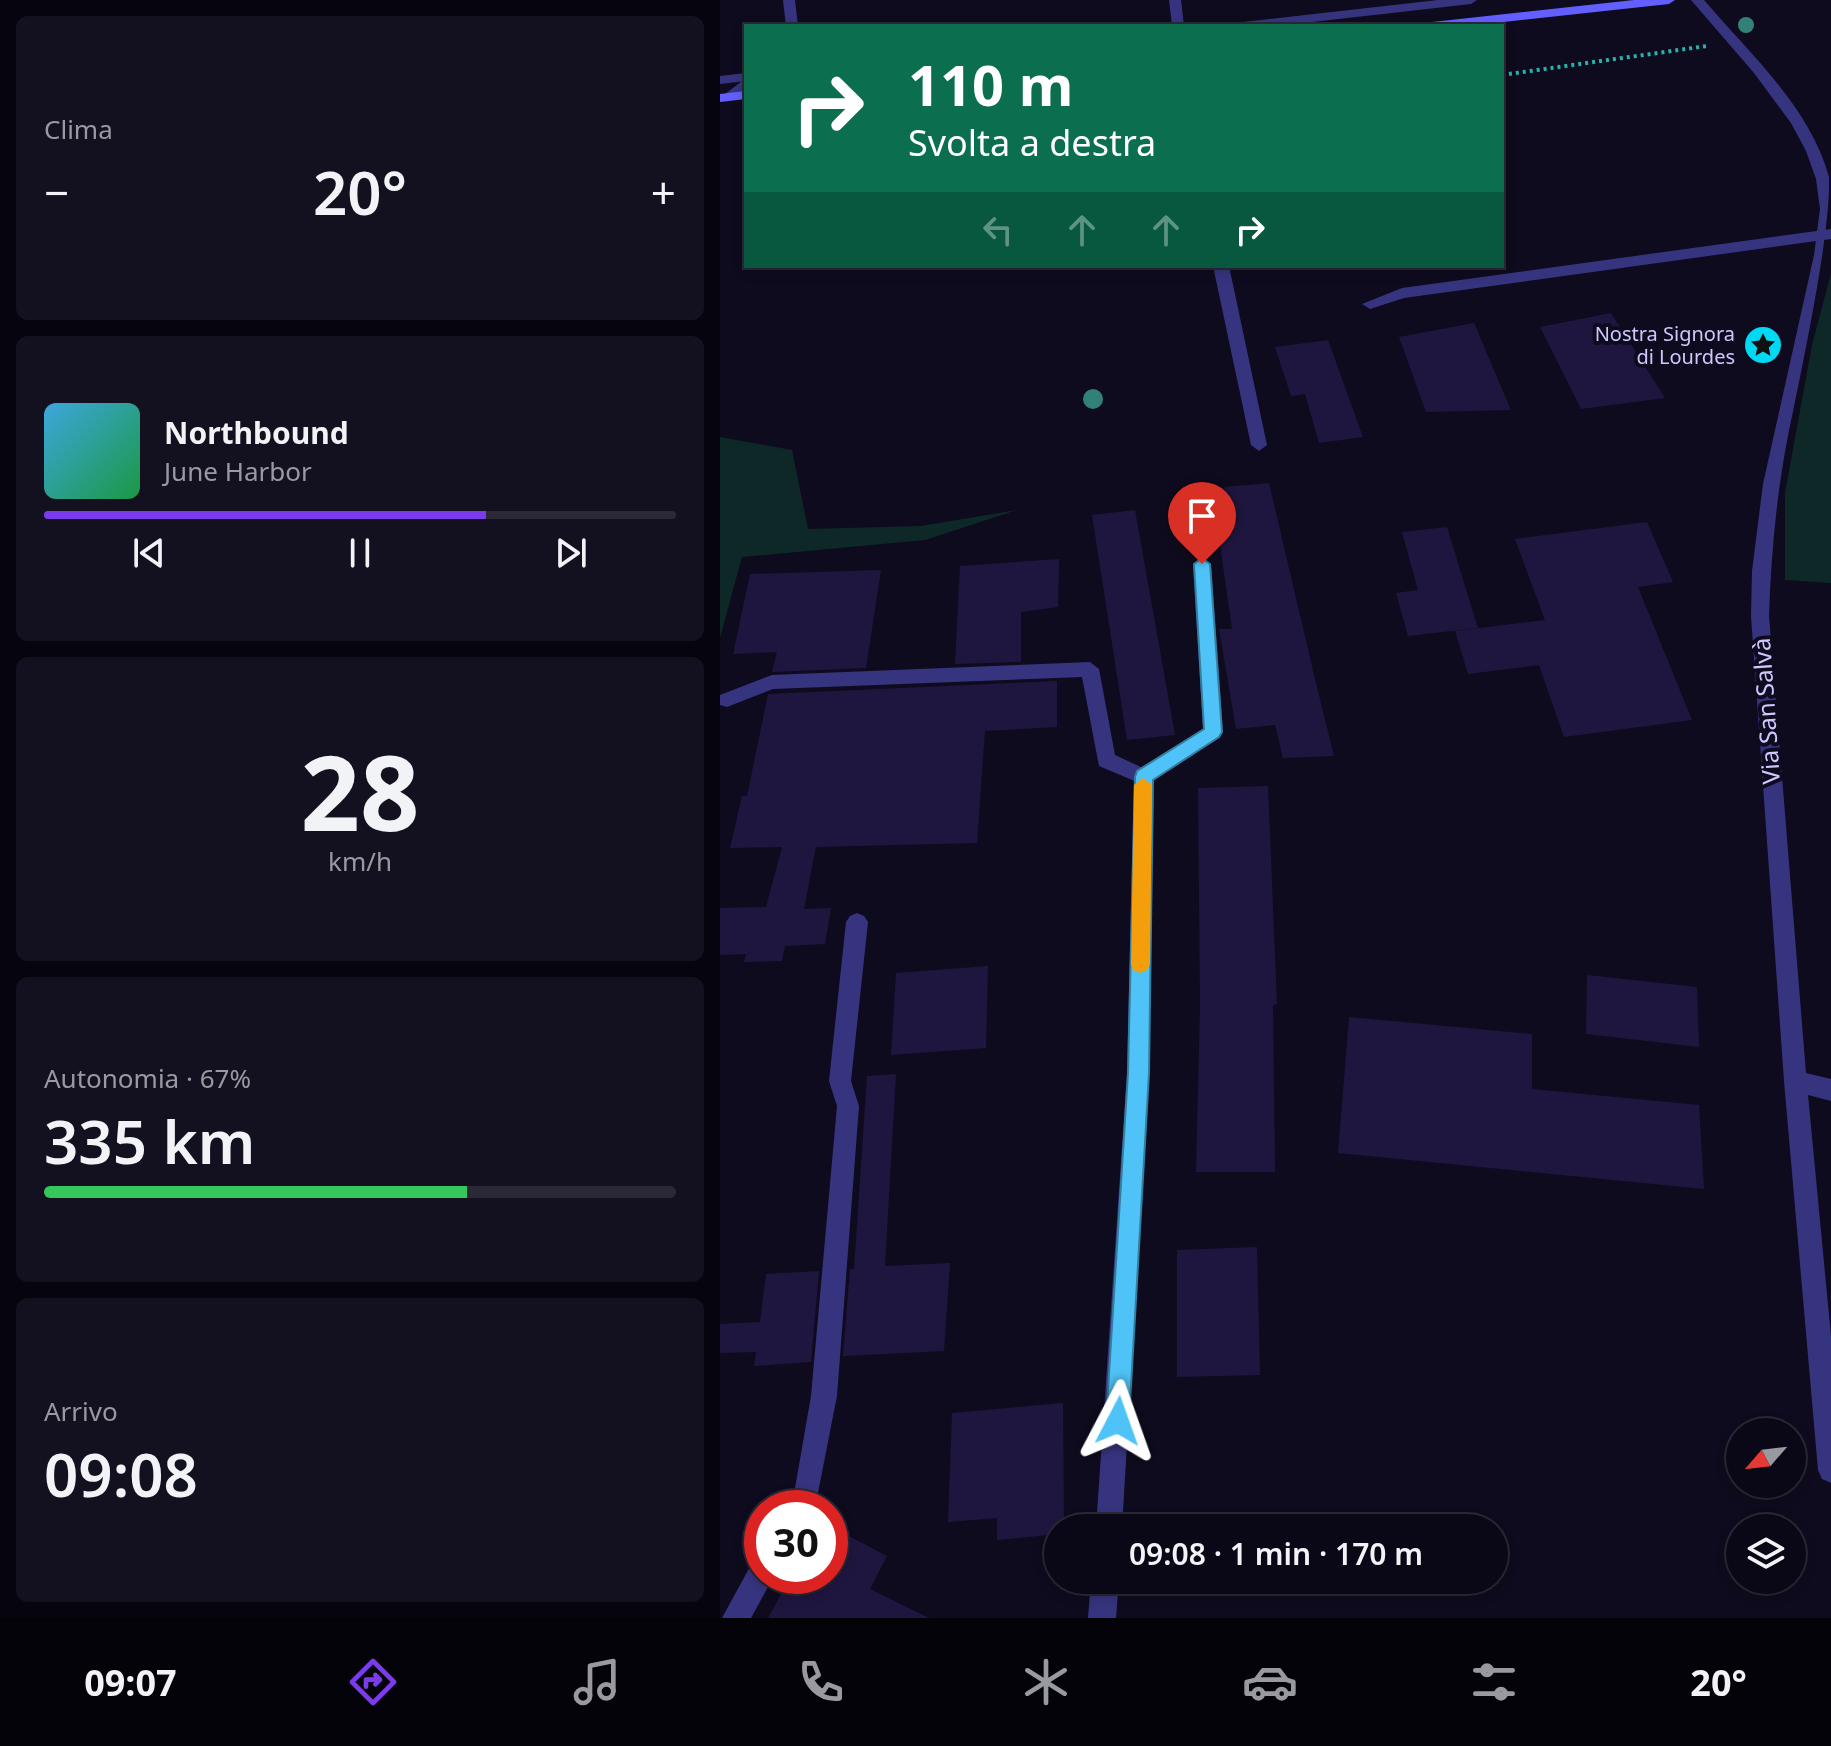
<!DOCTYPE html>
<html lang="it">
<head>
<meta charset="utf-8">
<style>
  :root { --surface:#0a0816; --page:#13111f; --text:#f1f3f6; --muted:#999aa1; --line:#2a2935; --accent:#7c3aed }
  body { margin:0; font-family:"Noto Sans",sans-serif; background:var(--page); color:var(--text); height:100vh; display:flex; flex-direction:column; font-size:30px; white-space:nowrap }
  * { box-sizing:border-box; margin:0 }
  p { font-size:26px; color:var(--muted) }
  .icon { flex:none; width:44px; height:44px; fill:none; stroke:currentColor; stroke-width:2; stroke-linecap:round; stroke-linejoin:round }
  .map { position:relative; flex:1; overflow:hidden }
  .panel { display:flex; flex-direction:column; gap:16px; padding:16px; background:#06040c; width:720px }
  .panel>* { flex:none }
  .hud { position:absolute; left:24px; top:24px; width:760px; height:244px; border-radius:0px; box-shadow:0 4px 12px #0003,0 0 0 2px var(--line); background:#0b6e4f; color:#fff; overflow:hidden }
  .needle { width:52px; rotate:242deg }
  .fabs { position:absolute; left:1006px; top:1418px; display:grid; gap:16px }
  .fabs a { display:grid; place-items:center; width:80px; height:80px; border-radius:50%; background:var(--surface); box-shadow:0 4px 12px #0003,0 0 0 2px var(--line); font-size:40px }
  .speed { position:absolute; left:24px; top:1490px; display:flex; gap:16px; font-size:40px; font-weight:700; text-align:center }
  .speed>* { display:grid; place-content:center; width:104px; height:104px; border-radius:50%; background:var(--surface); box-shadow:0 4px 12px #0003,0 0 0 2px var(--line); line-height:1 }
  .speed .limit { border:12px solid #d22; background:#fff; color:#111 }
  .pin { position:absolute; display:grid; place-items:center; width:68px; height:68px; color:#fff; margin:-82px -34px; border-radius:50% 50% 50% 0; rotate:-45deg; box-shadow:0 0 8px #0007 }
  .pin .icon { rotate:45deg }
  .me { position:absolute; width:88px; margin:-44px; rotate:4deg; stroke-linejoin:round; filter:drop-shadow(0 0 6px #0008) }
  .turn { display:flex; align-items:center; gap:28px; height:168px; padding:0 32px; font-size:36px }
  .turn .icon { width:104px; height:104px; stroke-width:2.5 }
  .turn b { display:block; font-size:56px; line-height:68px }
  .lanes { display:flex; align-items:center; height:76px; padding:0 32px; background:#0003; justify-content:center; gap:40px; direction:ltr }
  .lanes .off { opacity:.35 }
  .big { font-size:60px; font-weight:600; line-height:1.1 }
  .panel .tile { flex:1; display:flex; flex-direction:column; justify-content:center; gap:12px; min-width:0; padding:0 28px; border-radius:12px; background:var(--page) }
  .panel .dial { align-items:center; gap:0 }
  .dial b { font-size:104px; line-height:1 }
  .song { display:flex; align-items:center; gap:24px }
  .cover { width:96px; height:96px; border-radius:12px; background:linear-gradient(135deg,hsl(200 70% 55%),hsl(140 70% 35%)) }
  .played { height:8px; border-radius:4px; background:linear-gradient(90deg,var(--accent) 70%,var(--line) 70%) }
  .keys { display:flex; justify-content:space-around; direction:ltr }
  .heat { display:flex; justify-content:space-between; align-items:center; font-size:44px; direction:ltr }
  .charge { height:12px; border-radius:6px; background:linear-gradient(90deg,#34c759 67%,var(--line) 0) }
  .trip { position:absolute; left:324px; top:1514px; width:464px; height:80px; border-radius:40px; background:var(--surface); box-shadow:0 4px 12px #0003,0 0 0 2px var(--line); font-weight:600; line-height:80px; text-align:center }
  .dock { display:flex; height:128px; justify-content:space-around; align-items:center; background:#040309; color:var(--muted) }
  .dock .icon { width:56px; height:56px }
  .dock .current { color:var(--accent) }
  .dock b { font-size:36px; color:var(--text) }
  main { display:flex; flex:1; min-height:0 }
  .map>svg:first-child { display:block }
</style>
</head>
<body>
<main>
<section class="panel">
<div class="tile"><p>Clima</p>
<div class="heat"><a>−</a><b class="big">20°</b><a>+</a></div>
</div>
<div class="tile">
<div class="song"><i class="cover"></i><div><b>Northbound</b><p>June Harbor</p></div></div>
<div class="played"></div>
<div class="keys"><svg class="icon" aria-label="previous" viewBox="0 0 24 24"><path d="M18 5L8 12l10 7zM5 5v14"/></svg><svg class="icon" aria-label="pause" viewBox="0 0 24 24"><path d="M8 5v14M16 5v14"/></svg><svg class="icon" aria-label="next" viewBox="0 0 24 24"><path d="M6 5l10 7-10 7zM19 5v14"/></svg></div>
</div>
<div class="tile dial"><b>28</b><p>km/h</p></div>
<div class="tile"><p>Autonomia · 67%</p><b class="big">335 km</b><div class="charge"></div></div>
<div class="tile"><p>Arrivo</p><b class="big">09:08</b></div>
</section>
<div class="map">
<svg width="1111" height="1618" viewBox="0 0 1111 1618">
  <rect width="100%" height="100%" fill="#0e0b1e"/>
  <path fill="#0e2827" d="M1111 273V583L1065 580V493L1092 345Z
    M0 437 72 450 88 529 201 526 297 510 205 540 22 557 0 638Z"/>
  <path fill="#1f163f" d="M891 313 945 398 861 409 820 327Z
    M754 323 791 410 706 412 679 337Z
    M608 340 643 437 599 443 585 394 571 396 555 347Z
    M549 483 595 679 614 756 563 758 555 725 516 729 499 629H512L499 538 514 532 504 487Z
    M415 510 455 735 407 740 372 515Z
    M927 522 953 582 918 587 972 720 844 737 819 665 748 674 735 631 825 620 795 539Z
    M727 527 758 628 688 636 676 593 698 590 682 532Z
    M339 559 338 607 301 612V662L235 664 240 566Z
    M161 570 146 668 52 672 57 652 13 654 30 574Z
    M337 681V727L265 731 257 843 96 847 84 909 111 908 105 944 65 946 62 961 24 962 26 954 0 955V908L46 907 62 847 10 848 22 796H27L48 694Z
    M548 786 557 1004 553 1005 555 1172H476L480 1006 478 788Z
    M268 966 266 1048 171 1055 176 973Z
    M867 975 977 987 979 1047 866 1034Z
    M629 1017 812 1034V1089L979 1105 984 1189 618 1153Z
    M176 1074 165 1266 230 1263 224 1351 123 1356 130 1269H134L147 1076Z
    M537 1247 540 1375 457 1377V1250Z
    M99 1271 91 1362 34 1366 36 1352 0 1353V1324L40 1322 46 1274Z
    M343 1403 344 1528H338V1534L277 1540V1518L228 1522 232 1413Z
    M110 1526 167 1556 150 1589 209 1618H48L71 1576H110Z
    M430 1580H574V1590L430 1591Z"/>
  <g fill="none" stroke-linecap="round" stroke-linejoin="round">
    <path stroke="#28b2ab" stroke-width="4" stroke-dasharray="3 4" stroke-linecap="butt" d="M782 75 987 46"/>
    <path fill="#37347f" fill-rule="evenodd" d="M718 0H757L751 4 557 26H517L523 22Z
      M26 73V81L0 84V76Z
      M1111 229V239L684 298 650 309 642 304 682 288Z
      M493 266H509L547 445 539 451 531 445Z
      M482 557 491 564 503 732 500 737 424 785 379 766 362 677 53 689 7 707 0 705V695L52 675 370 662 379 669 395 755 423 768 483 729 473 564Z
      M137 913 144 916 148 922 131 1081 139 1106 117 1396 95 1508H67L74 1494 91 1396 117 1106 109 1081 126 922 130 916Z
      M42 1560V1576H54L31 1618H2L32 1563Z"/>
    <path fill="#37347f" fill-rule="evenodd" d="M63 0H75L78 26H66Z
      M449 0H461L464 26H452Z
      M971 0H984C1030 54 1090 107 1109 177 1111 236 1080 376 1067 441 1056 499 1051 557 1049 616L1086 1073 1111 1079V1101L1088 1095 1111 1336V1483L1102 1479 1098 1470 1064 1081 1031 616 1032 571 1043 484 1094 255 1100 209 1096 179 1086 151 1071 123 1034 73Z
      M26 78V89L15 100H5V94Z
      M424 769 431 771 434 777 429 1073 402 1528H376L407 1073 414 777 417 771Z
      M371 1580H399L396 1618H368Z"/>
    <path fill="#635fff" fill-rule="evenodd" d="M914 0H955L949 4 747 26H706L712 22Z
      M26 91V99L0 102V94Z"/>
  </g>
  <g fill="#328177">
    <circle cx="1026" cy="25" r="8"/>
    <circle cx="373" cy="399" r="10"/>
  </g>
  <path fill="#4fc3f7" stroke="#337fa1" stroke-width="2" d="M482 558 490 564 502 732 499 737 433 780 429 1073 409 1421 406 1429 398 1433 390 1429 386 1421 408 1073 415 777 417 771 484 729 474 564Z"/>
  <path fill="#f59e0b" d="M423 778 432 785 430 964 427 970 420 973 413 970 411 964 414 785Z"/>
  <defs>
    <symbol id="sight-disc" viewBox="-11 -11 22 22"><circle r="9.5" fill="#00d9f3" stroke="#0e0b1e"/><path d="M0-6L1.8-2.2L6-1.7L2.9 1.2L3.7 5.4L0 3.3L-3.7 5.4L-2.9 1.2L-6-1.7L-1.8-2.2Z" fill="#111"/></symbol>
  </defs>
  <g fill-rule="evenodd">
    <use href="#sight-disc" x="1021" y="323" width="44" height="44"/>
  </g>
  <g text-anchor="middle" stroke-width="8" stroke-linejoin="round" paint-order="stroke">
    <g font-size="20" fill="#cec8ff" stroke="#0e0b1e" text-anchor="end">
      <text x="1015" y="341">Nostra Signora<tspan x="1015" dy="23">di Lourdes</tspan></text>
    </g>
    <g font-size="24" fill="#cec8ff" stroke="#0e0b1e">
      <text transform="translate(1047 711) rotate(-94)" y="8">Via San Salvà</text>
    </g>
  </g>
</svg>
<div class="fabs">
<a><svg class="needle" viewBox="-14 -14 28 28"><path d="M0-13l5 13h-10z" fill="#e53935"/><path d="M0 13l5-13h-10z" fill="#999aa1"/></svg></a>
<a><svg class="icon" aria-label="layers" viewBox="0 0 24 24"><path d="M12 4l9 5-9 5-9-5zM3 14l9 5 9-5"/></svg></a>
</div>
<div class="speed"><div class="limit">30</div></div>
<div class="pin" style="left:482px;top:564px;background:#d93025"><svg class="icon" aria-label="arrive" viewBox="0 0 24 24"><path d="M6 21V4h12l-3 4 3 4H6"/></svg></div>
<svg class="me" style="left:398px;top:1421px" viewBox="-20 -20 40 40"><path d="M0-17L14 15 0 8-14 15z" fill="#4fc3f7" stroke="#fff" stroke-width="4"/></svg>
<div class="trip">09:08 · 1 min · 170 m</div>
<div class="hud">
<div class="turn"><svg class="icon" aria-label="right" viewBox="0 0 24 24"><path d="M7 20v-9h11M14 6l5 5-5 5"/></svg><div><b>110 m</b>Svolta a destra</div></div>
<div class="lanes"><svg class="icon off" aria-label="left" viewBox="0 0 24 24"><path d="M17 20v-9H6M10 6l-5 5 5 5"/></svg><svg class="icon off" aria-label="ahead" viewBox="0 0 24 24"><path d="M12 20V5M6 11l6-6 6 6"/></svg><svg class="icon off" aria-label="ahead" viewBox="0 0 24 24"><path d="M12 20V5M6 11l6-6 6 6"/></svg><svg class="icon" aria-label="right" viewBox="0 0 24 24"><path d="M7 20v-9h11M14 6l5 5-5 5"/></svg></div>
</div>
</div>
</main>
<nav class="dock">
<b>09:07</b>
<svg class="icon current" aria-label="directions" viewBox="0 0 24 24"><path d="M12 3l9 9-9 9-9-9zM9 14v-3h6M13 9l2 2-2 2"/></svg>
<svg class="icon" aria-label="music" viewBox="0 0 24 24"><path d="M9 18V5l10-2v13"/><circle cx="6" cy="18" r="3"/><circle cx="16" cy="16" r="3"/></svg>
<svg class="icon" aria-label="phone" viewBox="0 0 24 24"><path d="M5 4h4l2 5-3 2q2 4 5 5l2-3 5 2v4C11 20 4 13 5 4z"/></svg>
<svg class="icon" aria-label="climate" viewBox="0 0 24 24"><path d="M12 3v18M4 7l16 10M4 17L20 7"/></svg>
<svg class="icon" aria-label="car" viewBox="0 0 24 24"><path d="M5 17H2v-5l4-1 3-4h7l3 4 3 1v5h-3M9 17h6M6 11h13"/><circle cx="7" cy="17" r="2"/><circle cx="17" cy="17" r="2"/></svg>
<svg class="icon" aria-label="filters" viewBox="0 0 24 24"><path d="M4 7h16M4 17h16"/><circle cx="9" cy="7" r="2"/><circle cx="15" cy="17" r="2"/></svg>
<b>20°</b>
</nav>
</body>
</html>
